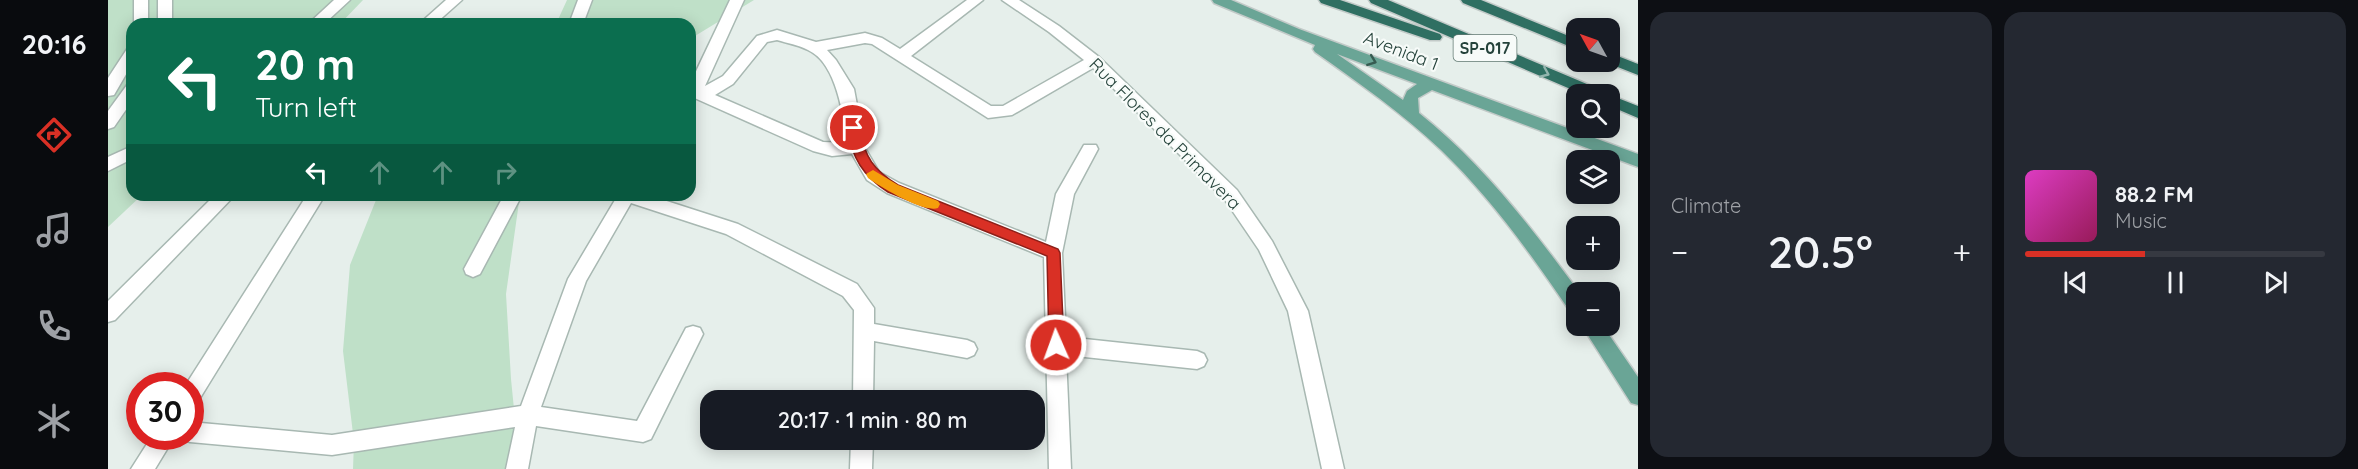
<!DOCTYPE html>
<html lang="en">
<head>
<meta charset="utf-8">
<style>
  :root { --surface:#171b24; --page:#242831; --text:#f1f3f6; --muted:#9ea1a6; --line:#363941; --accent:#d93025 }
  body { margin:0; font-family:Quicksand,sans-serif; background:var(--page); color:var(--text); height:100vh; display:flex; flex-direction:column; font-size:22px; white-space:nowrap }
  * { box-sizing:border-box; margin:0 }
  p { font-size:20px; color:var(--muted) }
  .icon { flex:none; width:33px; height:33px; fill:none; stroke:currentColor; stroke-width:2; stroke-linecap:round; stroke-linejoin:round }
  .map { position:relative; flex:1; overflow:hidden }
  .sheet { display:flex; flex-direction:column; gap:12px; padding:12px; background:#0d0f14; width:720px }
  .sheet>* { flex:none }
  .guide { position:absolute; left:18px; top:18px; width:570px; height:183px; border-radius:18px; box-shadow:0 3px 15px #0003; background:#0b6e4f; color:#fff; overflow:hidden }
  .needle { width:39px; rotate:310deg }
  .controls { position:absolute; left:1458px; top:18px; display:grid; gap:12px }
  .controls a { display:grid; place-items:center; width:54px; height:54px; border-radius:12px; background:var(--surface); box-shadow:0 3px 15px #0003; font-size:30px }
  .speed { position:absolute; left:18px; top:372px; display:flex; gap:12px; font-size:30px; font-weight:700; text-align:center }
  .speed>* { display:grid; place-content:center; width:78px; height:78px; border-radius:50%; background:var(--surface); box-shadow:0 3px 15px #0003; line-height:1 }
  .speed .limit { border:9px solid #d22; background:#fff; color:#111 }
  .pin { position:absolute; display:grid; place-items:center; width:51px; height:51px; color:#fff; margin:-26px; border:3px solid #fff; border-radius:50%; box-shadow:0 2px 6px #0007 }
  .me { position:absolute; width:66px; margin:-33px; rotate:358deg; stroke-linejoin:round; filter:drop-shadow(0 0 4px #0008) }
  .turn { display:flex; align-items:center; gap:21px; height:126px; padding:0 30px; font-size:27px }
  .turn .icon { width:78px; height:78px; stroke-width:2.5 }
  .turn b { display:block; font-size:42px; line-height:51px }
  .lanes { display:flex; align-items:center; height:57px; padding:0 30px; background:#0003; justify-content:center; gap:30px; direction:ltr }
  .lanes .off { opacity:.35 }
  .big { font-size:45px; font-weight:600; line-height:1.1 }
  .sheet .widget { flex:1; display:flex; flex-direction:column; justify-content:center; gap:9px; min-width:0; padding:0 21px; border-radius:18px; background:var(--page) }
  .song { display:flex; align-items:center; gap:18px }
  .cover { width:72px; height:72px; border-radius:9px; background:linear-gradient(135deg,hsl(310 70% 55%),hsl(330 70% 35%)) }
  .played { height:6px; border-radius:3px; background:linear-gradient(90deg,var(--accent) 40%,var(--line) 40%) }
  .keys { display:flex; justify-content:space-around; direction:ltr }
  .heat { display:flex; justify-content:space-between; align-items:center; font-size:33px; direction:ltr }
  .sheet .tiles { flex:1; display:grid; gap:12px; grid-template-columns:repeat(2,1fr) }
  .trip { position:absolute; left:592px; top:390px; width:345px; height:60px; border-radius:18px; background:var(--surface); box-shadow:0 3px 15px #0003; font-weight:600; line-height:60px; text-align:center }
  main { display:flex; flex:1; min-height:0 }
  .tabs { display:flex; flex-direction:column; width:108px; justify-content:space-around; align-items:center; background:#090b0e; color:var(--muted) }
  .tabs .icon { width:42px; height:42px }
  .tabs .active { color:var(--accent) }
  .tabs b { font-size:27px; color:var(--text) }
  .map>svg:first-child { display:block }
</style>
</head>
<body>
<main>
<nav class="tabs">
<b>20:16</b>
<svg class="icon active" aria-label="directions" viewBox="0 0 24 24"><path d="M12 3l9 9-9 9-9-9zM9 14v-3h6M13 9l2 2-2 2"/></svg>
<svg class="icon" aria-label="music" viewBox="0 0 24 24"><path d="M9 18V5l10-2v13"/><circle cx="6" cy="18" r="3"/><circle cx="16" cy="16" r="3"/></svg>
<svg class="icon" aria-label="phone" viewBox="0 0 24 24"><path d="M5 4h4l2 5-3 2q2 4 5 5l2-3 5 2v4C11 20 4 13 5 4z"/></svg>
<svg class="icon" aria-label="climate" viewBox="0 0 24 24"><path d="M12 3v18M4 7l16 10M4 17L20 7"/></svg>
</nav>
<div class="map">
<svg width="1530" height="469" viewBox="0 0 1530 469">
  <rect width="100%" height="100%" fill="#e6efeb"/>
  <path fill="#bfe0c8" d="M0 0H255L232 24H24V195H34L0 227Z
    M459 0H646L582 39V24H448Z
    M270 195H412L398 294 403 379 412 469H245L246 442 235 351 242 265Z"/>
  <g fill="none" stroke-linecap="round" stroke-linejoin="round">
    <defs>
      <path id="minor" d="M26 0H40V24H26Z
        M50 0H64V24H50Z
        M226 0H242L216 24H200Z
        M338 0H354L327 24H311Z
        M470 0H484L475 24H461Z
        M622 0H636L597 86 615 76 649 36 669 30 708 42 757 33 774 38 792 49 859 0H875L803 56 883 106H895L976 60 941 32 894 0H911L951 26 991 57 1129 190 1164 241 1200 311 1236 469H1214L1180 311 1151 250 1117 200 985 68 904 115 880 118 764 44 757 43 719 50 728 60 746 89 757 148 771 172 791 183 938 242 948 194 976 145H988L990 149 966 194 954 253 958 337 1089 351 1096 354 1099 360 1096 366 1089 369 958 355 963 469H941L936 257 779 193 759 180 744 154 724 156 705 151 582 96V84ZM669 40C679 43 691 45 700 50 729 63 735 116 740 143L715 142 607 95 625 84 659 42Z
        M24 47V64L6 95 0 96V78L19 49Z
        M24 84V101L6 127 0 129V111L19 85Z
        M24 146V159L0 171V157Z
        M107 195H127L7 320 0 322V301Z
        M199 195H217L89 403 82 405V386H77Z
        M396 195H414L372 274 365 277 358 274 356 269Z
        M510 195H540L630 224 749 284 766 308V324L859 340 866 343 869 349 866 355 859 358 766 341 765 400H745L746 310 735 296 618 234 523 203 478 281 433 407 529 421 578 328 585 326 592 328 595 334 543 439 535 442 428 426 420 469H398L407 427 224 455 82 442 74 439 73 436H82V422L224 435 413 406 460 279Z
        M44 436H67L47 469H23Z
        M743 440H765L764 469H742Z"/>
      <path id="major" d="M1104 0H1123L1191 29 1530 154V167L1324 90 1310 98 1311 113C1374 163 1424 228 1471 292H1468V312L1461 310C1423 254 1382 197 1333 150 1294 113 1251 83 1207 52L1205 49 1207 45 1106 3ZM1229 54 1309 84 1299 91 1295 100Z
        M1474 326H1495L1530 377V405L1523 403Z"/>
      <path id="highway" d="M1211 0H1232L1332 34 1334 37 1332 40H1322L1213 3Z
        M1261 0H1280L1493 90 1495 94H1474L1263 3Z
        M1353 0H1373L1468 39V49L1355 3Z
        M1502 53 1530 64V75L1497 62H1502Z
        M1502 95 1530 106V118L1502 106Z"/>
    </defs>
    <use href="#minor" stroke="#a8b8b2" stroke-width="3"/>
    <use href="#major" stroke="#c2cac8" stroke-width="3"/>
    <use href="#highway" stroke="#c2cac8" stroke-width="3"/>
    <use href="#minor" fill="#fff" fill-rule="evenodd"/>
    <use href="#major" fill="#6aa596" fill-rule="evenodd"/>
    <use href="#highway" fill="#2f6f62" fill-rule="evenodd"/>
  </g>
  <defs><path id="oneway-chevron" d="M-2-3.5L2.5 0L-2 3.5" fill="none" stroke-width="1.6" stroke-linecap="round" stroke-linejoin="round" transform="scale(1.5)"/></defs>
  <use stroke="#365b51" href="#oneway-chevron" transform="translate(1264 61) rotate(21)"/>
  <use stroke="#93b5ae" href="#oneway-chevron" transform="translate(1437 73) rotate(23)"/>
  <path fill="#d93025" stroke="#8d1f18" stroke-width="1.5" d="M745 124 751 128C757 157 765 170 790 185L950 249 952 253 956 345 954 350 948 352 943 350 941 345 939 256 780 192C755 176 744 158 739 128Z"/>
  <path fill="#f59e0b" d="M765 170 790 185 830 201 832 204 830 208C815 213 773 187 760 178L758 174Z"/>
  <g text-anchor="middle" stroke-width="4.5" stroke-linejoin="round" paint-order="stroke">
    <rect fill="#f7fbf9" stroke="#637a73" stroke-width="1.5" x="1345.5" y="35" width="63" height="26" rx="4.5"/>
    <g font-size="16" font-weight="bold" fill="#24423a">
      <text x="1377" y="54">SP-017</text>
    </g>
    <g font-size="18" fill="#24423a" stroke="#f7fbf9">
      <text transform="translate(1293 51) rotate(21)" y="6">Avenida 1</text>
      <text transform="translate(1057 134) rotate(45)" y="6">Rua Flores da Primavera</text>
    </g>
  </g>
</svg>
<div class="controls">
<a><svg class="needle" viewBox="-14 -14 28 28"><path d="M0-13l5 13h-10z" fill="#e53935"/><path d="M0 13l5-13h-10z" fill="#9ea1a6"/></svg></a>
<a><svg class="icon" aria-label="search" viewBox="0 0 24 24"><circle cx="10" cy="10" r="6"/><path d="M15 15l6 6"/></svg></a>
<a><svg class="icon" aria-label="layers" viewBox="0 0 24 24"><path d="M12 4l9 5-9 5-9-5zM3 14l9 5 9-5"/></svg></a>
<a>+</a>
<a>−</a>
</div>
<div class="speed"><div class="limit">30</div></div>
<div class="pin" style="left:745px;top:128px;background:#d93025"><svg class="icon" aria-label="arrive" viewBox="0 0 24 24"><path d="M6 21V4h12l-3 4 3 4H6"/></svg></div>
<svg class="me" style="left:948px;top:345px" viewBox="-20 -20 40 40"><circle r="17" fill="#d93025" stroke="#fff" stroke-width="3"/><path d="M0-11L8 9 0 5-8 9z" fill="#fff"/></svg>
<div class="trip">20:17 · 1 min · 80 m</div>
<div class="guide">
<div class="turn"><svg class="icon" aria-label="left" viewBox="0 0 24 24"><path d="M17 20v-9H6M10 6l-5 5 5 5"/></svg><div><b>20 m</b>Turn left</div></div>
<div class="lanes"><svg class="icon" aria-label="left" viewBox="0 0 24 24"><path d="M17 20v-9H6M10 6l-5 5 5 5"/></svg><svg class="icon off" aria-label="ahead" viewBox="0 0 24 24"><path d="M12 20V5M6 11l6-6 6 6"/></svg><svg class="icon off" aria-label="ahead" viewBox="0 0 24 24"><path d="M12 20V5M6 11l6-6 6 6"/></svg><svg class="icon off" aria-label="right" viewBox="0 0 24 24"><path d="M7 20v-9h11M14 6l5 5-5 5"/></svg></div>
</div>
</div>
<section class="sheet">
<div class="tiles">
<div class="widget"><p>Climate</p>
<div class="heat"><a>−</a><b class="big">20.5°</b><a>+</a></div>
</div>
<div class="widget">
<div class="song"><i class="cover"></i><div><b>88.2 FM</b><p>Music</p></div></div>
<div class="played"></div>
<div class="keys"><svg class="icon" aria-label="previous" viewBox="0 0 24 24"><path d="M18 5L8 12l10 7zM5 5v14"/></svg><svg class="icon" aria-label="pause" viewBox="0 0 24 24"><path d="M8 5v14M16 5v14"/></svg><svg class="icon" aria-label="next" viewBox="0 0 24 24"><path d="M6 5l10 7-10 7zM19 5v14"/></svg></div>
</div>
</div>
</section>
</main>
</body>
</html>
